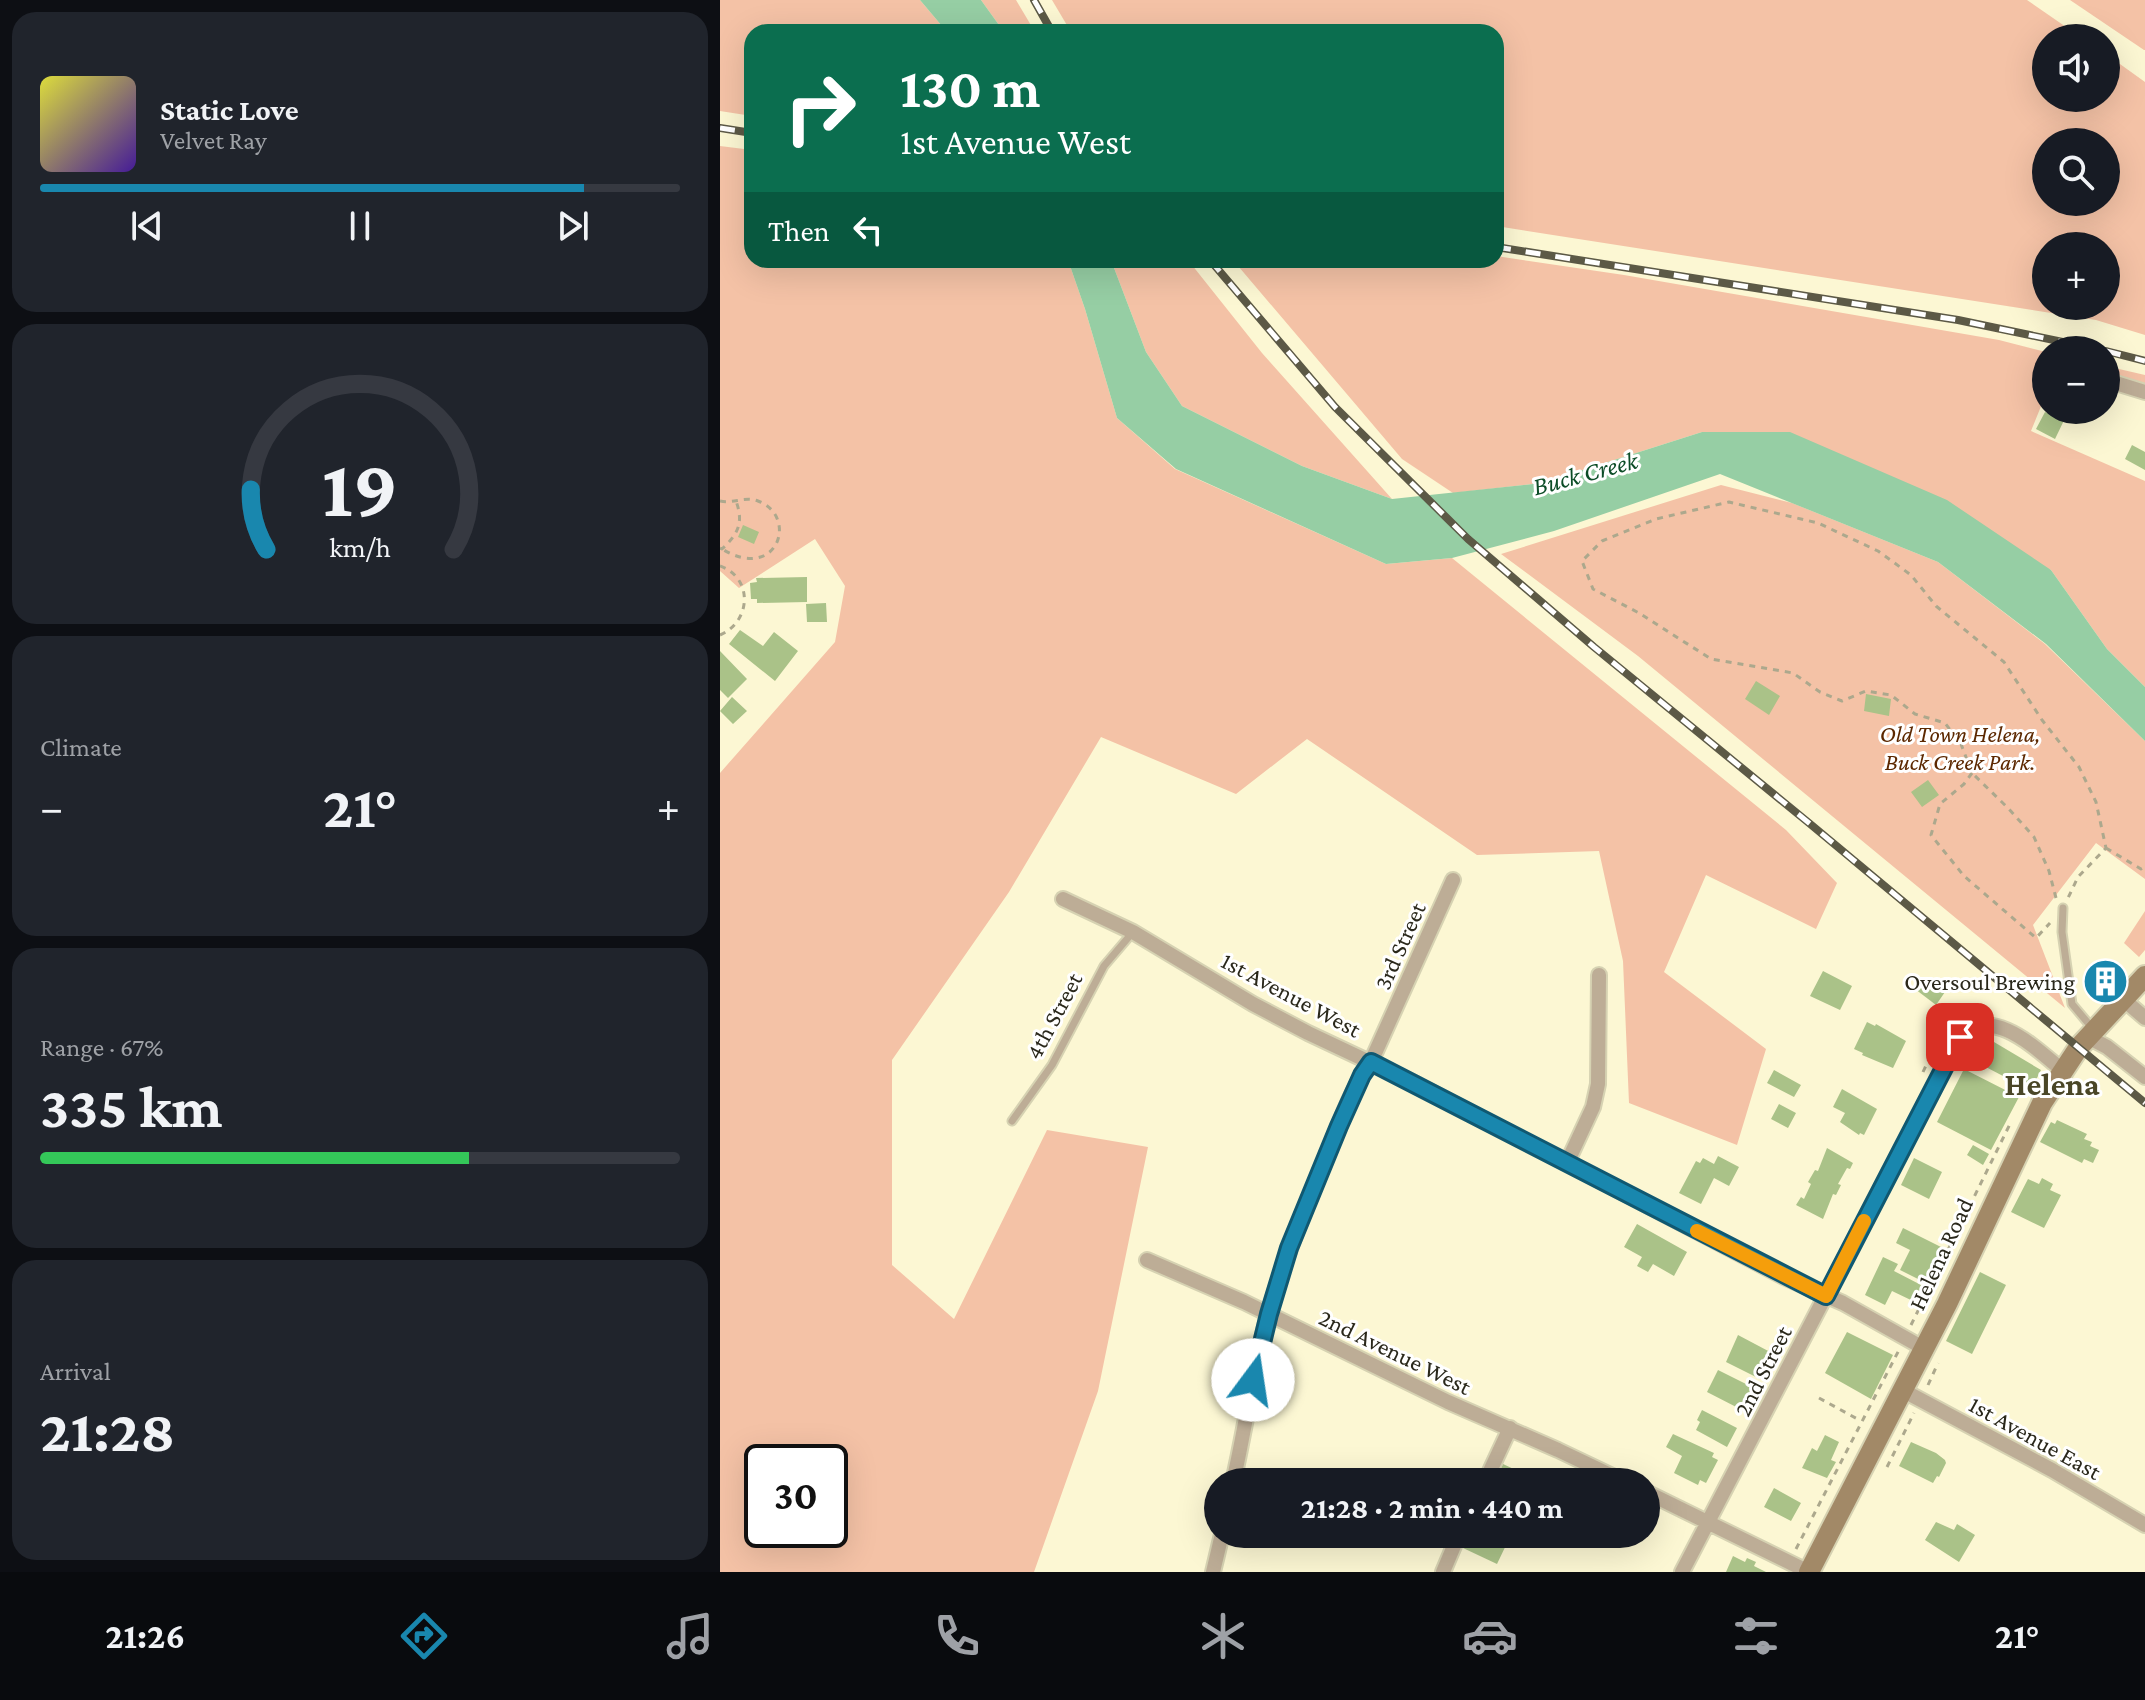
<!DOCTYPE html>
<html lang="en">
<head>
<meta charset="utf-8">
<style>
  :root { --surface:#171b24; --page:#20242c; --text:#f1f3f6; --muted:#9ea1a6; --line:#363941; --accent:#1987ae }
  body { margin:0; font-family:"Crimson Pro",serif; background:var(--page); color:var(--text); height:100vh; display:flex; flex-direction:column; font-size:30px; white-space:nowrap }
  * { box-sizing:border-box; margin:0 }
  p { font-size:26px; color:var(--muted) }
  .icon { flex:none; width:44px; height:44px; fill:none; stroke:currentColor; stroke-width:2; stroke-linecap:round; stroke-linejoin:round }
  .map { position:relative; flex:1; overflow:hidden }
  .sheet { display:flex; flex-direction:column; gap:12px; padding:12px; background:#0d0f14; width:720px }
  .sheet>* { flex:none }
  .guide { position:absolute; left:24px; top:24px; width:760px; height:244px; border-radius:24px; box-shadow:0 8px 32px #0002; background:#0b6e4f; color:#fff; overflow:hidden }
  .tools { position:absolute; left:1312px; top:24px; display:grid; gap:16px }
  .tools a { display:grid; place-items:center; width:88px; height:88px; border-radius:50%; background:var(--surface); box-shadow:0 8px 32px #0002; font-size:40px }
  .speed { position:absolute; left:24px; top:1444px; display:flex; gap:16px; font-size:40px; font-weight:700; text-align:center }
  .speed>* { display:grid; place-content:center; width:104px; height:104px; border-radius:50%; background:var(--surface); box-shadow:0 8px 32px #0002; line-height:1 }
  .speed .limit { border:4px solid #111; border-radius:12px; background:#fff; color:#111 }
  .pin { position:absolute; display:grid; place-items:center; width:68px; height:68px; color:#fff; margin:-34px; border-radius:16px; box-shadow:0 4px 12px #0006 }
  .me { position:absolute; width:88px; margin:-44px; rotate:14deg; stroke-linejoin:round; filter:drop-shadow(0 0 6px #0008) }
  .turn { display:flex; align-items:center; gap:28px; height:168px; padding:0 24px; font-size:36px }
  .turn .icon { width:104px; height:104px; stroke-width:2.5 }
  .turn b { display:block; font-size:56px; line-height:68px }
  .then { display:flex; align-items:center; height:76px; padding:0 24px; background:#0003; gap:16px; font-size:30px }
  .big { font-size:60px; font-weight:700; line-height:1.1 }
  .sheet .widget { flex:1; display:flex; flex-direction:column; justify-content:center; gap:12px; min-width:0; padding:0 28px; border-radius:24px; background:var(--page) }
  .sheet .dial { align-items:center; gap:0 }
  .dial svg { height:208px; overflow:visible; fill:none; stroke:var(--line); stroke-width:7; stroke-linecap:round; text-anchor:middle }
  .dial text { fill:var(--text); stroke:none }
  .song { display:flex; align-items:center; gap:24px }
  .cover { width:96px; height:96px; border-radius:12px; background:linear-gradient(135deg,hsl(60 70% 55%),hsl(260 70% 35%)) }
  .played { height:8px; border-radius:4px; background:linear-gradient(90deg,var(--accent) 85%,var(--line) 85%) }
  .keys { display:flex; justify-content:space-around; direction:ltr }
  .heat { display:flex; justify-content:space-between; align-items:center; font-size:44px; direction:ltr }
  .charge { height:12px; border-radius:6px; background:linear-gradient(90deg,#34c759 67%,var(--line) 0) }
  .trip { position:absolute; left:484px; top:1468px; width:456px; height:80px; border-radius:40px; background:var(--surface); box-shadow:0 8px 32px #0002; font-weight:700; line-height:80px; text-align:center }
  .dock { display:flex; height:128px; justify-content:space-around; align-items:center; background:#090b0e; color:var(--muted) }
  .dock .icon { width:56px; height:56px }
  .dock .on { color:var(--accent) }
  .dock b { font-size:36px; color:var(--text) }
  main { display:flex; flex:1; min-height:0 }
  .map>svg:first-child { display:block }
</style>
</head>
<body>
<main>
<section class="sheet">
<div class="widget">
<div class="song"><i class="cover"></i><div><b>Static Love</b><p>Velvet Ray</p></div></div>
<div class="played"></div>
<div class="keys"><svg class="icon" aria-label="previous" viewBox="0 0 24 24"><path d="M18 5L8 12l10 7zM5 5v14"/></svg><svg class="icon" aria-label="pause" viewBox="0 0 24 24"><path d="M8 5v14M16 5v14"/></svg><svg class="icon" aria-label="next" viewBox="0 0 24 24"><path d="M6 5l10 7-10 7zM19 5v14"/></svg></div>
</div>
<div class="widget dial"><svg viewBox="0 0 100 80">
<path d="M14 69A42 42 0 1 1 86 69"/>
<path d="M14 69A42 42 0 0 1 8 46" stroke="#1987ae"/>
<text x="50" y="56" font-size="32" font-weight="700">19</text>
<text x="50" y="72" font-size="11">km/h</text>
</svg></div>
<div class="widget"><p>Climate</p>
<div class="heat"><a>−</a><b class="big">21°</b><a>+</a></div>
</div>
<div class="widget"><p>Range · 67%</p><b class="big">335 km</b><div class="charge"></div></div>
<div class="widget"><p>Arrival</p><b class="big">21:28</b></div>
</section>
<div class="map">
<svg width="1425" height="1572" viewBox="0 0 1425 1572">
  <rect width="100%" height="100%" fill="#fcf7d3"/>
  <path fill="#f4c2a6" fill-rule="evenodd" d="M0 0H200L227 32H32V116L0 111Z
    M261 0H296L315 32H284Z
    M332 0H1307L1362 38H1326V98H1386V54L1425 82V335L1376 320 776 226V32H351ZM1386 142V202H1326V142ZM1386 246V306H1326V246Z
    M1350 0H1425V50H1424Z
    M0 146 32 150V260H348L365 309 397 418 455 469 666 564 732 558 1066 830 1117 883 1096 929 986 875 944 972 1046 1049 1017 1145 909 1103 903 961 879 851 757 855 587 739 516 794 381 737 289 892 172 1060V1265L234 1319 327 1130 428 1147 378 1391 314 1572H0V773L115 642 125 586 95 539 19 588 0 571ZM42 1462H110V1530H42Z
    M776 256 904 275 1279 340 1326 352V394L1311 431 1425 481V687L1387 649 1331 570 982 432 822 483 733 493 682 459 513 260H776Z
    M391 260H468L542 353 672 499 582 466 462 406 426 352Z
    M1386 366 1425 375V386L1386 377Z
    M1001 485 1072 503 1218 562 1325 644 1425 741V879L1376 843 1313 925 1345 1008 918 656 781 554Z
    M1425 911V950L1419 957 1404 943Z"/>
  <path fill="#96cea4" d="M200 0H261L284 32H227Z
    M348 260H391L426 352 462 406 582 466 672 499 822 483 982 432H1070L1227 500 1331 570 1387 649 1425 687V741L1326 644 1218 562 1000 474 834 531 732 558 666 564 456 469 397 418 365 309Z"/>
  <path fill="#aac288" d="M1335 410H1349L1335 439 1316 429 1325 412 1332 415Z
    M1412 445 1425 452V470L1405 459Z
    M23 525 39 532 34 544 18 537Z
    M87 577V602L37 603V599H31L30 583 37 582 36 578Z
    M106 603 107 622H87L86 604Z
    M20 630 43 646 54 632 78 651 55 681 9 644Z
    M0 651 27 679 8 698 0 690Z
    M1036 681 1060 696 1049 715 1025 699Z
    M1146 694 1171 699 1169 716 1144 711Z
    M12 697 27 711 13 724 0 711Z
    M1208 780 1219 795 1202 807 1191 792Z
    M1382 965 1403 984 1390 998 1369 980Z
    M1103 971 1132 986 1120 1010 1090 996Z
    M1204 977 1225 992 1216 1005 1195 989Z
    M1147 1022 1155 1026 1156 1024 1186 1041 1173 1068 1142 1055 1143 1053 1134 1049Z
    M1274 1042 1321 1070 1312 1088 1305 1085 1304 1087 1262 1065Z
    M1244 1069 1299 1097 1271 1150 1217 1122Z
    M1054 1070 1081 1085 1074 1097 1047 1083Z
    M1122 1089 1157 1109 1144 1135 1140 1133 1139 1135 1120 1122 1125 1113 1113 1107Z
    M1059 1104 1076 1113 1068 1128 1051 1119Z
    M1337 1120 1367 1134 1364 1139 1372 1142 1370 1146 1379 1150 1373 1163 1364 1159 1362 1163 1320 1142 1331 1122 1335 1124Z
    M1253 1145 1269 1154 1263 1165 1247 1155Z
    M1107 1148 1133 1163 1130 1169 1127 1168 1118 1184 1121 1185 1116 1195 1113 1194 1103 1219 1076 1205 1081 1197 1084 1199 1091 1184 1088 1182 1095 1170 1098 1171Z
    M998 1156 1019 1167 1009 1186 994 1178 981 1204 959 1193 976 1161 980 1163 983 1158 994 1164Z
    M1194 1158 1222 1172 1209 1199 1181 1185Z
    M1322 1178 1333 1184 1330 1190 1341 1195 1324 1228 1291 1212 1308 1179 1319 1184Z
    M917 1224 967 1252 954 1276 933 1264 928 1272 917 1266 922 1257 904 1247Z
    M1183 1228 1225 1249 1208 1284 1180 1270 1190 1250 1176 1243Z
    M1163 1257 1178 1264 1174 1271 1203 1286 1195 1302 1172 1291 1165 1305 1145 1295Z
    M1260 1272 1286 1285 1252 1354 1226 1341Z
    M1127 1332 1173 1355 1151 1399 1105 1373Z
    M1018 1335 1052 1353 1040 1379 1006 1362Z
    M998 1370 1036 1389 1024 1411 987 1392Z
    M982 1410 1017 1428 1007 1447 976 1430 980 1422 977 1420Z
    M953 1434 994 1453 992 1457 998 1460 986 1483 980 1480 978 1485 954 1473 962 1456 946 1447Z
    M1105 1435 1119 1442 1111 1460 1116 1462 1107 1478 1082 1468 1092 1448 1097 1451Z
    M1191 1442 1216 1453 1225 1460 1226 1463 1219 1477 1217 1476 1213 1483 1179 1466Z
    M783 1464 813 1478 811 1482H774Z
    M1054 1488 1081 1503 1071 1521 1044 1507Z
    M1216 1522 1234 1530 1237 1524 1255 1535 1239 1562 1205 1540Z
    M747 1534H779L778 1536 788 1541 777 1564 743 1548Z
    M1013 1556 1025 1562 1027 1558 1036 1562 1034 1566 1046 1572H1006Z"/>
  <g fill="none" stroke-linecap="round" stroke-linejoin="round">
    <defs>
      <path id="service" d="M1343 908 1342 932 1352 1004 1373 1029
        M292 1121 332 1065 384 966 413 932"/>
      <path id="minor" d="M1386 380 1425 392
        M343 899 413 932 533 1004 588 1033 696 1084 1064 1277 1123 1303 1205 1349
        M1403 999 1425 1018
        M1368 1037 1387 1047 1425 1077
        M847 1163 873 1107 878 1084 879 975
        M427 1260 524 1302 728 1402 838 1450 905 1482
        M1184 1391 1332 1470 1425 1525
        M513 1482C526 1426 533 1370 548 1315 563 1262 584 1212 605 1161 618 1128 630 1091 651 1062L733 880
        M765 1482 790 1428
        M926 1492 1089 1572
        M493 1572 502 1534
        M723 1572 739 1534
        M962 1572 1240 1037C1273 1005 1315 1048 1342 1070"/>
      <path id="secondary" d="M1089 1572 1227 1304 1322 1103 1359 1047 1425 976"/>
    </defs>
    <use href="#service" stroke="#d6d2b2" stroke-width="11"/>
    <use href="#minor" stroke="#d6d2b2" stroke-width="18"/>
    <use href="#secondary" stroke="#d6d2b2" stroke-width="24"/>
    <path stroke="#aca88d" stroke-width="3" stroke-dasharray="6 6" stroke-linecap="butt" d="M0 501C13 504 25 496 38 501 79 516 58 583 2 549
      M0 548 2 549C18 534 24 523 16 501
      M0 566C34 578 31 622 0 635
      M1252 773 1244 784 1220 804 1211 835 1244 876 1316 938 1330 923
      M1386 848 1421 869 1425 867
      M1336 898 1329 871 1314 837 1289 809 1252 773 1241 744 1225 723 1195 714 1171 695 1146 691 1122 701 1100 692 1073 673 991 659 919 613 873 589 862 561 882 541 936 519 1009 502 1098 523 1158 551 1191 575 1216 606 1284 662 1322 720 1359 767 1376 802 1386 848 1358 877 1348 898
      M1203 1072 1219 1037 1221 1038
      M1191 1325 1290 1124
      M1208 1385 1218 1363
      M1099 1398 1141 1421
      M1167 1467 1194 1413
      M1076 1549 1179 1350"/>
    <use href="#service" stroke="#bdad96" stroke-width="7"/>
    <use href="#minor" stroke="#bdad96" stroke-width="14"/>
    <use href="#secondary" stroke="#a28967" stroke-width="20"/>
    <defs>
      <path id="rail" d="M314 0 332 32
        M0 128 32 133
        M776 247 1238 320 1381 350
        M490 260 615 407 748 539 874 647 1089 823 1425 1103
        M1386 351 1425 361"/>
    </defs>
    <use href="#rail" stroke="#5c5946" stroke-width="8"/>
    <use href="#rail" stroke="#fff" stroke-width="5" stroke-dasharray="15" stroke-linecap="butt"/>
  </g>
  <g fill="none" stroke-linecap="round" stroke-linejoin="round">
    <defs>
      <path id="route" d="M533 1380 549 1314 569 1248 619 1126 642 1075 651 1062 1106 1296 1240 1037"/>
    </defs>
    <use href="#route" stroke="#105871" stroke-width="20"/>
    <use href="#route" stroke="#1987ae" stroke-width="14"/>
    <path stroke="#f59e0b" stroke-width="14" d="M977 1231 1106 1296 1144 1221"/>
  </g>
  <defs>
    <symbol id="building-disc" viewBox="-11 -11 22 22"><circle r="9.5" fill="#1987ae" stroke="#fff"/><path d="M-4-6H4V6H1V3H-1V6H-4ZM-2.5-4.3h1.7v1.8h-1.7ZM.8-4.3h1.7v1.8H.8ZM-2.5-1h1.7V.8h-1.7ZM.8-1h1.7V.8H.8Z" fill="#fff"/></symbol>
  </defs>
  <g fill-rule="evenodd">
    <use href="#building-disc" x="1360" y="956" width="51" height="51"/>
  </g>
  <g text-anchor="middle" stroke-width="6" stroke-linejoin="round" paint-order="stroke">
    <g font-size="24" font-style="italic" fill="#5c2800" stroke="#fff">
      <text x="1240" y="742">Old Town Helena,<tspan x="1240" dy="28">Buck Creek Park.</tspan></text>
    </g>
    <g font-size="24" fill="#2a281b" stroke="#fff">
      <text transform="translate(680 946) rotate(-66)" y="8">3rd Street</text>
      <text transform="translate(571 995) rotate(28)" y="8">1st Avenue West</text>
      <text transform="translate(334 1016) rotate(-62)" y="8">4th Street</text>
      <text transform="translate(1221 1254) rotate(-65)" y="8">Helena Road</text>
      <text transform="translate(675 1352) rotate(26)" y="8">2nd Avenue West</text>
      <text transform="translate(1043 1371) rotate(-63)" y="8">2nd Street</text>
      <text transform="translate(1315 1438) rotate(29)" y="8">1st Avenue East</text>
    </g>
    <g font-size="24" fill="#2a281b" stroke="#fff" text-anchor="end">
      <text x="1355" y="990">Oversoul Brewing</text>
    </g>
    <g font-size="26" font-style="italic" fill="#0c4d27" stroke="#fff">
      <text transform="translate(865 473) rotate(-15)" y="9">Buck Creek</text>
    </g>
    <g font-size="32" font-weight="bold" fill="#4a4627" stroke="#fff">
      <text x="1332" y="1095">Helena</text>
    </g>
  </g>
</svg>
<div class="tools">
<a><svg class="icon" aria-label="sound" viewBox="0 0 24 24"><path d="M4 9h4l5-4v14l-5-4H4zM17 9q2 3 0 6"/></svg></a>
<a><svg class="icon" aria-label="search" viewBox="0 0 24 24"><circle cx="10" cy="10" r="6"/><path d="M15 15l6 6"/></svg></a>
<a>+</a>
<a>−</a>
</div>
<div class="speed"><div class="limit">30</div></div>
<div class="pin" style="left:1240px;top:1037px;background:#d93025"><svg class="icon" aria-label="arrive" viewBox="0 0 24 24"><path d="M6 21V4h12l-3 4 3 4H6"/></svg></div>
<svg class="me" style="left:533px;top:1380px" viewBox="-20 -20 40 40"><circle r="19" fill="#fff"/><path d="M0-13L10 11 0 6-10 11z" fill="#1987ae"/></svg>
<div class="trip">21:28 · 2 min · 440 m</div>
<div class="guide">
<div class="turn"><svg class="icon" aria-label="right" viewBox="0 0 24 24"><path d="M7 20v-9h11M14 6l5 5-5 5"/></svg><div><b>130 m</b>1st Avenue West</div></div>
<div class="then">Then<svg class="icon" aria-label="left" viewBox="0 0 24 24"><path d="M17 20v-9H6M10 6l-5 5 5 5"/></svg></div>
</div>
</div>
</main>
<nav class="dock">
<b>21:26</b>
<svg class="icon on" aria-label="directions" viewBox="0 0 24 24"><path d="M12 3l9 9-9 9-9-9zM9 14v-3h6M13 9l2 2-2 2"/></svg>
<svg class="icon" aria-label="music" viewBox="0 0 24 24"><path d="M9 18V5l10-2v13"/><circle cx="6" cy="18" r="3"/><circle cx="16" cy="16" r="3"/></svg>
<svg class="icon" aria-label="phone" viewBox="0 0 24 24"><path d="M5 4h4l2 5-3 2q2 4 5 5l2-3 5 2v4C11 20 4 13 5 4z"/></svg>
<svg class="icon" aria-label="climate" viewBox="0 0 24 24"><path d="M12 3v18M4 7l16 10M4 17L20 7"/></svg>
<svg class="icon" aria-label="car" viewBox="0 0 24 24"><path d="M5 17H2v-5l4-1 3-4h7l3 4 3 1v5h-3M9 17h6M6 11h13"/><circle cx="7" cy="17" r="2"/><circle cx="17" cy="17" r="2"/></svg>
<svg class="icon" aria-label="filters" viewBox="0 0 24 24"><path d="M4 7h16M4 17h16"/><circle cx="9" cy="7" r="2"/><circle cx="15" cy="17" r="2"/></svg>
<b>21°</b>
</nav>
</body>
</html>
